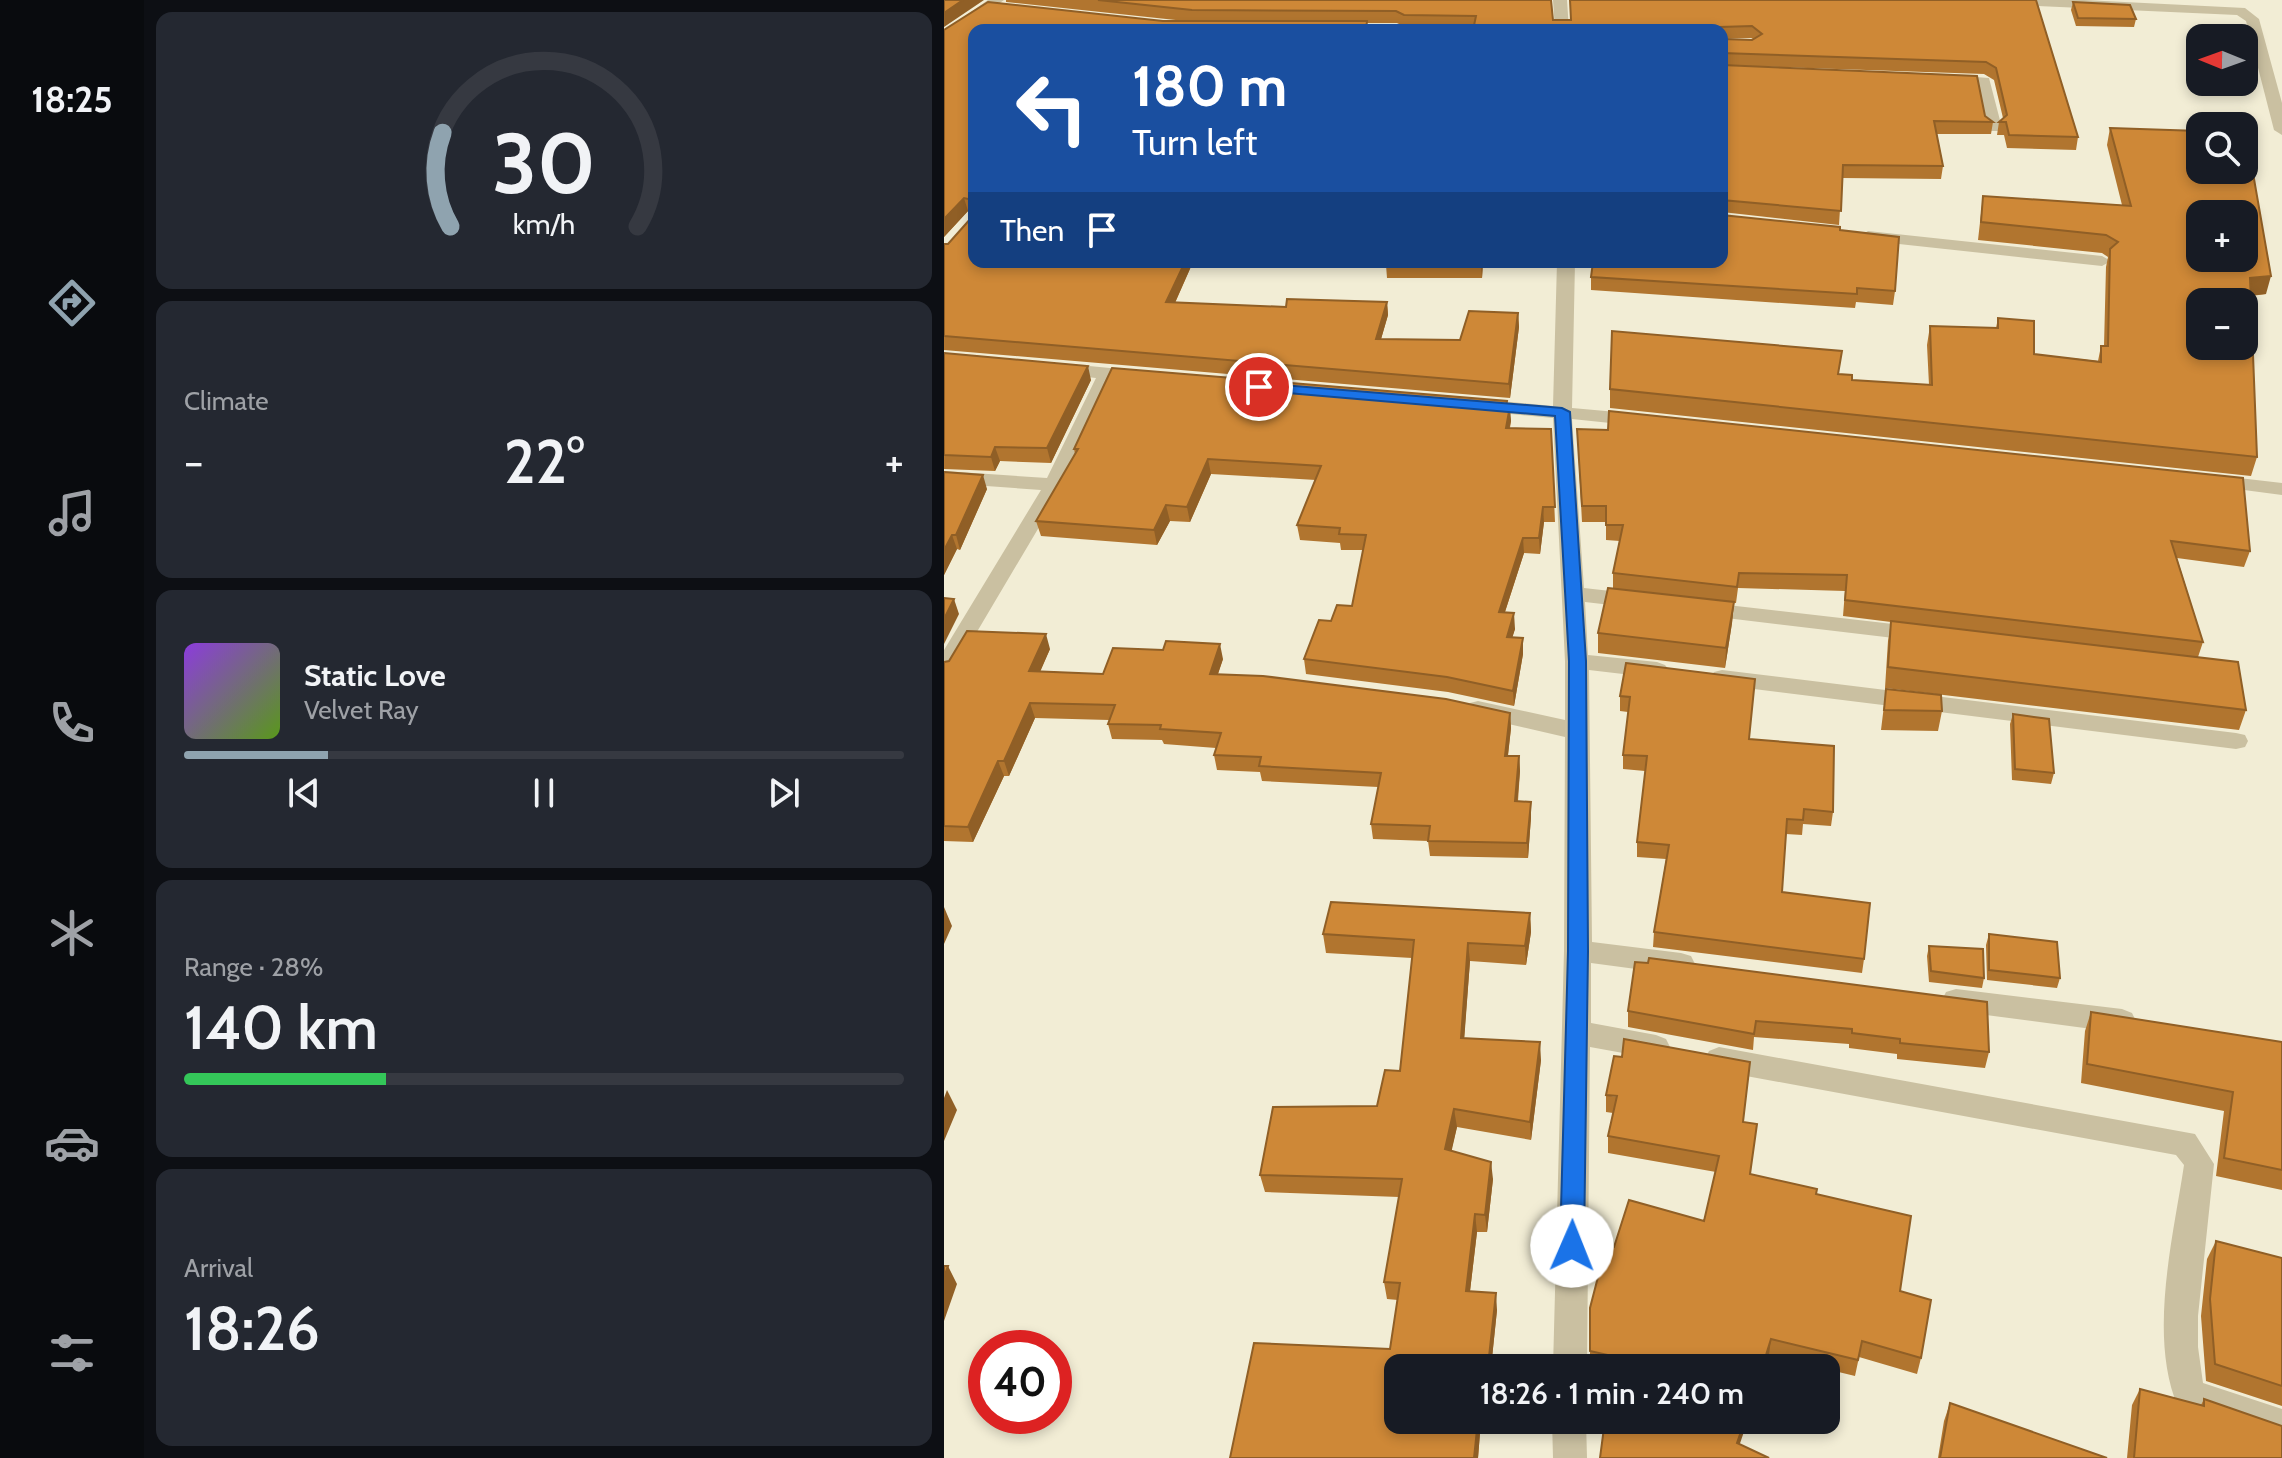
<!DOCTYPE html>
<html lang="en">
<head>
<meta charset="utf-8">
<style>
  :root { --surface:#171b24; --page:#242831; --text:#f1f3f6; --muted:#9ea1a6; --line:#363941; --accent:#8fa3af }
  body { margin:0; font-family:Cabin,sans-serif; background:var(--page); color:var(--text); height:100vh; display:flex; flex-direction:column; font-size:30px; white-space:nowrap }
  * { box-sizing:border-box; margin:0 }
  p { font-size:26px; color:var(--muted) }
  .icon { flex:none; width:44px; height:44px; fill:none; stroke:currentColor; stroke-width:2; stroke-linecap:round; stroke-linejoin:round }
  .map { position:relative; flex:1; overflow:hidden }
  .side { display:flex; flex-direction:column; gap:12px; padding:12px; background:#0d0f14; width:800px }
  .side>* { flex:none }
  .banner { position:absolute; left:24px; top:24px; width:760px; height:244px; border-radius:16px; box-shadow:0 4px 12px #0003; background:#1a4fa0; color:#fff; overflow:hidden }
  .needle { width:52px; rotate:271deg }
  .buttons { position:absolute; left:1242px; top:24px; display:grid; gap:16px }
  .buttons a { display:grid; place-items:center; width:72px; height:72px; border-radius:16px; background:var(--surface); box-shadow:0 4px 12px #0003; font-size:40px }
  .speed { position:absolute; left:24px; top:1330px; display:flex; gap:16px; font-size:40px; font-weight:700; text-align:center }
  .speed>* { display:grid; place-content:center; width:104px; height:104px; border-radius:50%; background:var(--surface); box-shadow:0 4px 12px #0003; line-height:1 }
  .speed .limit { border:12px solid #d22; background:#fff; color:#111 }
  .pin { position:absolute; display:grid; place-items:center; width:68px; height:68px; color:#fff; margin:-34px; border:4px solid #fff; border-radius:50%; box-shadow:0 2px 8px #0007 }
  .me { position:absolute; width:88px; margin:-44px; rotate:1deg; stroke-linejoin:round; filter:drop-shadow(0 0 6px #0008) }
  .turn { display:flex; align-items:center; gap:28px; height:168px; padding:0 32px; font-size:36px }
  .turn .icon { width:104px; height:104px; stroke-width:2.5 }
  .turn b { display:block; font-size:56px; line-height:68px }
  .then { display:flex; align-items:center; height:76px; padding:0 32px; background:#0003; gap:16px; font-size:30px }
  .big { font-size:60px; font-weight:600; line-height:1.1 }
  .side .tile { flex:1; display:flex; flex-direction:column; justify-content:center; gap:12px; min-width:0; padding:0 28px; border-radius:16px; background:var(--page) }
  .side .dial { align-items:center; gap:0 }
  .dial svg { height:208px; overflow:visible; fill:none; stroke:var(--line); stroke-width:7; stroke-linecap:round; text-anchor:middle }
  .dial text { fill:var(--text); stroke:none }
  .song { display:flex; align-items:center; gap:24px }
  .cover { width:96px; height:96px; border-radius:12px; background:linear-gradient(135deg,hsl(270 70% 55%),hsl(90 70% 35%)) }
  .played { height:8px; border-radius:4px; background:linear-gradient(90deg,var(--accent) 20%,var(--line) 20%) }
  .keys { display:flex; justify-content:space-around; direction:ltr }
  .heat { display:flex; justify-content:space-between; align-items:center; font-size:44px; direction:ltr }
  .charge { height:12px; border-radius:6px; background:linear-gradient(90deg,#34c759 28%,var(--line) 0) }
  .trip { position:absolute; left:440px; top:1354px; width:456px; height:80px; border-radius:16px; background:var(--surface); box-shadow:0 4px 12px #0003; font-weight:600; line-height:80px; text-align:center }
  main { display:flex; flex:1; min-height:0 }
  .menu { display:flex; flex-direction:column; width:144px; justify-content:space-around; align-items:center; background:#090b0e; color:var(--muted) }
  .menu .icon { width:56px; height:56px }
  .menu .selected { color:var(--accent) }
  .menu b { font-size:36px; color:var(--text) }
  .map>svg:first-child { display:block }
</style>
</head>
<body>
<main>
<nav class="menu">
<b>18:25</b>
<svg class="icon selected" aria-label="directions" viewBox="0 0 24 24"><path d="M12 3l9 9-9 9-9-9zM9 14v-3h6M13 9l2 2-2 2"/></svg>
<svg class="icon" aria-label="music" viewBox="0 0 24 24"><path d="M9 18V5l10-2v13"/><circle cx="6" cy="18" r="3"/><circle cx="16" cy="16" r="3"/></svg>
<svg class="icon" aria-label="phone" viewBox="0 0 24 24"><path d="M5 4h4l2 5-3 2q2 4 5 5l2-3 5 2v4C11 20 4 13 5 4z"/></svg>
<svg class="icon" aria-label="climate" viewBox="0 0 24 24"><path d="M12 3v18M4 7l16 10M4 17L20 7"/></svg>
<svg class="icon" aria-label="car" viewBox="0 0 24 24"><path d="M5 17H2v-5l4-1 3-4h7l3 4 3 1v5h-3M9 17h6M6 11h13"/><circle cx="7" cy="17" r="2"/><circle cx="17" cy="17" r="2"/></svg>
<svg class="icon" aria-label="filters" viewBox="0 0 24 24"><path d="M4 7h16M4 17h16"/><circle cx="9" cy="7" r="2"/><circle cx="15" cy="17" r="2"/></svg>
</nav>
<section class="side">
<div class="tile dial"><svg viewBox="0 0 100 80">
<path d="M14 69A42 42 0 1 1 86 69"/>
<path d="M14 69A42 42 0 0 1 11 33" stroke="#8fa3af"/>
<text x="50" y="56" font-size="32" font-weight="700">30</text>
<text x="50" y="72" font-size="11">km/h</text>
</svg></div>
<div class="tile"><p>Climate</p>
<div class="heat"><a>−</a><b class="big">22°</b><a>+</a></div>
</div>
<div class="tile">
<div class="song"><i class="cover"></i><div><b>Static Love</b><p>Velvet Ray</p></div></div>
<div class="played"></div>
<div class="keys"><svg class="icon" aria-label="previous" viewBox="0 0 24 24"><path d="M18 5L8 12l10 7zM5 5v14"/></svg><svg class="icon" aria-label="pause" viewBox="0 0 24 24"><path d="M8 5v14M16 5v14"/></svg><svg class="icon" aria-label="next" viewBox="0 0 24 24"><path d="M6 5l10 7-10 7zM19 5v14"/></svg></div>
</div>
<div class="tile"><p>Range · 28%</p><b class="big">140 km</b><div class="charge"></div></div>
<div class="tile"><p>Arrival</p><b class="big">18:26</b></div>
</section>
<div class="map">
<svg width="1338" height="1458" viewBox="0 0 1338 1458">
  <rect width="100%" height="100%" fill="#f2edd5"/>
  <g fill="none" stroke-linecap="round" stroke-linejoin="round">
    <path fill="#cac0a1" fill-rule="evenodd" d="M44 0H60L0 41V31Z
      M609 0H623L625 30H611Z
      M1043 0H1140L1301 8 1315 19 1338 103V135L1330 130 1302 21 1293 15 1050 4Z
      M391 26H453L460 30H384Z
      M1004 75 1045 78 1058 128 1055 131H1045L1042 128 1034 85 999 82V76Z
      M924 231 1158 256 1167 261 1158 266 918 240 916 236Z
      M613 262H631L628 408 695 414 705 420 695 426 628 419 640 588 693 594 701 596 704 601 701 606 693 608 641 602 644 655 713 662 721 665 725 670 721 675 713 678 645 670 648 942 737 953 747 956 751 964 747 972 737 975 647 963V1023L712 1035 722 1039 726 1047 722 1055 712 1059 646 1047 643 1368H609L620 951 621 737 534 717 526 715 522 709 526 703 534 701 621 720V661L609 418 537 411 527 405 537 399 609 406Z
      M114 363 197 371 206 377 197 383 170 380 120 485 8 674 0 677V650L97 490 0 483V471L103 478 152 378 107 373 105 369 107 365Z
      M1269 475 1338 483V495L1262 485 1259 481Z
      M757 602 975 627 983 629 986 634 983 639 975 641 749 614 746 609 749 604Z
      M778 670 1292 733 1301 735 1304 741 1301 747 1292 749 770 684 766 678 770 672Z
      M1012 989 1178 1009 1188 1013 1192 1021 1188 1029 1178 1033 1012 1011 1002 1008 998 1000 1002 992Z
      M775 1047 1251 1134 1270 1164 1254 1316V1347L1259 1383 1338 1409V1443L1234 1407C1204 1336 1229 1239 1240 1165L1232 1155 775 1071 765 1067 761 1059 765 1051Z
      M608 1420H642L643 1458H609Z"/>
  </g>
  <path fill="#b1752f" d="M62 0H607L609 20 1092 0 1134 137 1132 150 1063 148 1060 135H1053L1055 122 1059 118 1050 80 1040 74 778 65V39H809L807 38 778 39V30H529V28L461 27 453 23H423L424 30H30V262H249L231 303 342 307 443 302 444 315 437 339 516 340 574 313 575 327 566 398 0 350V244H4L28 217 29 212 24 211 0 237V30L241 21 62 2Z
    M1129 2 1192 19 1190 27 1132 26 1127 10Z
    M778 65 1041 116 1049 122 1047 134H993L999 166 997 179 898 178 895 225 778 212Z
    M1166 128 1322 294 1307 296 1313 457 1307 476 666 408V389L895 374 908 380 985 385 983 345 986 326 1052 328 1054 318 1090 354 1154 361 1157 346H1160L1162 267 1164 257 1158 253 1034 240 1039 196 1178 205 1163 145Z
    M778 215 896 230 951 291 949 305 912 302 911 308 647 290V277Z
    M539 262 538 278H443L442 265Z
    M0 353 147 380 107 463 56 461 51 471 0 469Z
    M563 401 567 421 566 428 607 429 611 522H600L596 554 580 553 561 612 571 629 568 637 579 638V654L570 706 504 692 362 674 360 659 387 621 408 606 419 550H397L396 543 356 540 353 525 372 480 267 474 246 522 226 521 213 545 97 536 92 521 131 454 130 449Z
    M633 429 1306 551 1300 567 1233 558 1259 642 1254 657 1302 710 1295 730 941 688 944 641 947 622 899 616 901 591 794 588 792 603H790L788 623 781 668 654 653V633L669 588V573L676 541 662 540V522H638Z
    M0 472 43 489 16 550 13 549 0 575Z
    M106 649 96 671 159 674 279 659 274 674 566 713 567 728 564 756H575L576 771 574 801 587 802V817L584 858 486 856 484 841 429 839 427 824 434 787 318 781 316 772 273 770 270 755 272 748 220 744 218 740 168 739 164 724 165 720 91 718 65 776H60L29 842 0 841V662Z
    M682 663 806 739 889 812 887 826 859 824 858 835 842 834 838 892 920 959 918 973 709 947 710 932 722 859 693 857V842L701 771 679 769V755L684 712 676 711V696Z
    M942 689 998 711 994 731 937 730Z
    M1069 714 1110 773 1107 784 1068 780 1066 724Z
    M586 913 587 932 582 965 526 961 520 1038 597 1060 587 1140 513 1127 507 1151 549 1179 543 1232H533L526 1291 553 1310 547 1367 454 1420H554L553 1434 536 1433 534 1458H286L446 1349 454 1300 443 1299 440 1282 455 1197 321 1192 316 1175 433 1106 456 1071 468 958 382 953 379 934Z
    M1045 934 1116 978 1113 988 1043 980 1042 945Z
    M985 946 1040 978 1038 988 985 982 983 956Z
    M691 962 1045 1052 1041 1068 953 1059V1054L905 1048V1044L810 1037 809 1050 684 1027V1011Z
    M1147 1012 1338 1042V1190L1272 1176 1280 1111 1137 1083 1141 1031Z
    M662 1095 799 1122 807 1174 872 1194 956 1291 977 1358 973 1374 915 1357 911 1376 825 1355 821 1368H652L646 1367V1308L670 1247 760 1221 772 1172 664 1153V1136L669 1113 662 1112Z
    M1272 1241 1338 1258V1406L1262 1381 1257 1316 1263 1259Z
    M1196 1389 1257 1405 1260 1399 1338 1458H1183L1188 1405Z
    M1006 1403 1163 1458H994L1000 1421Z"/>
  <path fill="#905f26" d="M19 0H40L0 27V13Z
    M20 198 24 211 0 237V219Z
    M241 262H249L225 316 222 302Z
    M537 262H539L538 278 537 265Z
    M1327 276 1322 294 1301 296 1306 278Z
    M443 302 444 315 433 353 432 339Z
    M574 313 575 327 566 398 565 384Z
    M144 366 147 380 107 463 103 448Z
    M566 406 567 421 562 442V428Z
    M51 447 56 461 51 471 47 457Z
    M264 459 267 474 246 522 243 507Z
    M39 475 43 489 16 550 12 535Z
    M222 505 226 521 213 545 210 530Z
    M599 507 600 522 596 554 595 538Z
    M8 535 13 549 0 575V550Z
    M579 538 580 553 556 627 555 612Z
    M10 599 15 614 0 644V619Z
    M790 602 788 623 781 668 782 648Z
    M570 613 571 629 564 652 563 637Z
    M102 634 106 649 90 686 85 671Z
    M579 638V654L570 706 569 691Z
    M276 644 279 659 269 688 266 674Z
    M86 703 91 718 65 776 60 761Z
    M566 713 567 728 562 771 561 756Z
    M575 756 576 771 572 816 571 801Z
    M54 761 60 776 29 842 24 827Z
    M587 802V817L584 858 583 843Z
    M0 907 8 926 0 944Z
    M586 913 587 932 582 965 581 946Z
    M524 943 526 961 519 1056 517 1038Z
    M596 1042 597 1060 587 1140 586 1122Z
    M3 1090 13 1110 0 1141V1098Z
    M510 1109 513 1127 504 1167 501 1149Z
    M547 1162 549 1179 543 1232 541 1215Z
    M531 1214 533 1232 524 1308 522 1291Z
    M4 1266 13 1284 0 1321V1277Z
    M552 1293 553 1310 547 1368H544Z
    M827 1339 825 1355 821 1368H818Z
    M534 1420 536 1433 534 1458H530Z
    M801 1420H804L791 1458 793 1443Z"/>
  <path fill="#ce8837" stroke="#905f26" stroke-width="2" fill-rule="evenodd" d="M0 0H19L0 13Z
    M154 0H607L609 20H627L626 0H1092L1134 137 1065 135 1062 122H1055L1063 115 1052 68 1042 62 778 53V39L808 40 818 34 808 26 776 27V30H529L532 16 460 15 452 11 248 10Z
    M44 2 219 21H423L422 30H30V262H241L222 302 342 307 343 299 443 302 432 339 516 340 525 311 574 313 565 384 0 336V244H4L28 217 29 200 20 198 0 219V30Z
    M1129 2 1186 5 1192 19 1134 18Z
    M778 65 1033 76 1041 116 1049 122 990 121 999 166 899 165 897 211 778 200Z
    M1166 128 1255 131 1256 170H1300V138L1306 156 1327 276 1306 278 1313 457 666 389 668 331 898 351 894 374 908 375V380L988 385 986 326 1054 328V318L1090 321V354L1157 362V346H1164L1166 249 1174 242 1162 235 1037 222 1039 196 1187 206ZM1256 214H1300V258H1256ZM1256 302H1300V346H1256Z
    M778 213V215L896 227V230L955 237 951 291 913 288V294L647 277 649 262H778Z
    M443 262H537V265H442Z
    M0 353 144 366 103 448 51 447 47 457 0 455Z
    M168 368 563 401 562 406H566L562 428 607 429 611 507H599L595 538H579L555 612 570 613 563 637 579 638 569 691 503 677 360 659 375 620 387 621 393 605 408 606 422 535 395 534 396 528 353 525 377 466 264 459 243 507 222 505 210 530 92 521 134 449H130Z
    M665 411 1299 478 1306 551 1227 541 1259 642 901 600 903 575 795 573 793 587 669 573 679 525H662V506H638L633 429 664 430Z
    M0 472 39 475 12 535H8L0 550Z
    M664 588 790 602 782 648 654 633Z
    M0 598 10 599 0 619Z
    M947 621 1294 662 1302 710 944 667Z
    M23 631 102 634 85 671 159 674 169 648 219 650 222 641 276 644 266 674 319 676 502 699 566 713 561 756H575L571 801 587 802 583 843 484 841 486 826 427 824 437 773 315 766 317 757 270 755 277 733 216 729 217 725 164 724 171 705 86 703 60 761H54L24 827 0 826V662L5 661Z
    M682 663 811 679 805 739 890 746 889 812 860 809 859 820 843 819 838 892 926 903 920 959 710 932 725 845 693 842 703 756 679 755 686 697 676 696Z
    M942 689 997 695 998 711 940 710Z
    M1069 714 1105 719 1110 773 1071 769Z
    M387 902 586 913 581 946 524 943 517 1038 596 1042 586 1122 510 1109 501 1149 547 1162 541 1215 531 1214 522 1291 552 1293 544 1366 556 1368H454V1420H534L530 1458H286L310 1343 446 1349 456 1283 440 1282 458 1179 316 1175 329 1107 433 1106 441 1070 456 1071 470 940 379 934Z
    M1045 934 1113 942 1116 978 1045 970Z
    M985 946 1039 949 1040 978 987 971Z
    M705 958 1043 1002 1045 1052 956 1043V1039L908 1033V1029L812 1021 810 1034 684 1011 691 962 704 963Z
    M1147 1012 1338 1042V1170L1280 1158 1289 1092 1143 1064Z
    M680 1039 806 1062 799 1122 813 1124 806 1174 873 1189 872 1194 967 1216 956 1291 987 1300 977 1358 918 1341 914 1360 827 1339 818 1368H664L668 1356 646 1351V1308L662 1246 670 1247 685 1200 760 1221 775 1156 664 1136 673 1096 662 1095 670 1056 678 1057Z
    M1272 1241 1338 1258V1386L1271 1364 1266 1299Z
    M0 1266H4L0 1277Z
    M1196 1389 1260 1406V1399L1338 1426V1458H1190Z
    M1006 1403 1163 1458H996Z
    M661 1420H801L793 1443 825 1458H656Z"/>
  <path fill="#1a73e8" stroke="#114b97" stroke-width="2" d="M315 383 618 408 626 412 642 661 644 951 640 1246 636 1254 628 1257 619 1254 616 1246 624 951 625 661 611 416 310 390 308 387Z"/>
</svg>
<div class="buttons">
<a><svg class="needle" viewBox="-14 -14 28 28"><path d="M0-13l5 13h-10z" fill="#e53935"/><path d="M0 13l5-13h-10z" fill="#9ea1a6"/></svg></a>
<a><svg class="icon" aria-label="search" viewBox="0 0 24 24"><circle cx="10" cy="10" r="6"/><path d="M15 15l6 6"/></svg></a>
<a>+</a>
<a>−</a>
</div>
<div class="speed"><div class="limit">40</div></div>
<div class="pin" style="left:315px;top:387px;background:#d93025"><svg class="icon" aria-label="arrive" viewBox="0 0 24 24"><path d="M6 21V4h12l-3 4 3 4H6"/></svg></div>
<svg class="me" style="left:628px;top:1246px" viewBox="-20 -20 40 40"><circle r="19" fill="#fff"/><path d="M0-13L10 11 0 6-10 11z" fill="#1a73e8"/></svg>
<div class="trip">18:26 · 1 min · 240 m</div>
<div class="banner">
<div class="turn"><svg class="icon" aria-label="left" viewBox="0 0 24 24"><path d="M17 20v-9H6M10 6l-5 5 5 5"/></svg><div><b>180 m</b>Turn left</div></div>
<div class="then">Then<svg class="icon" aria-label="arrive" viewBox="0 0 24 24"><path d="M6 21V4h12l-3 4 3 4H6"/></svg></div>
</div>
</div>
</main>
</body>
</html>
